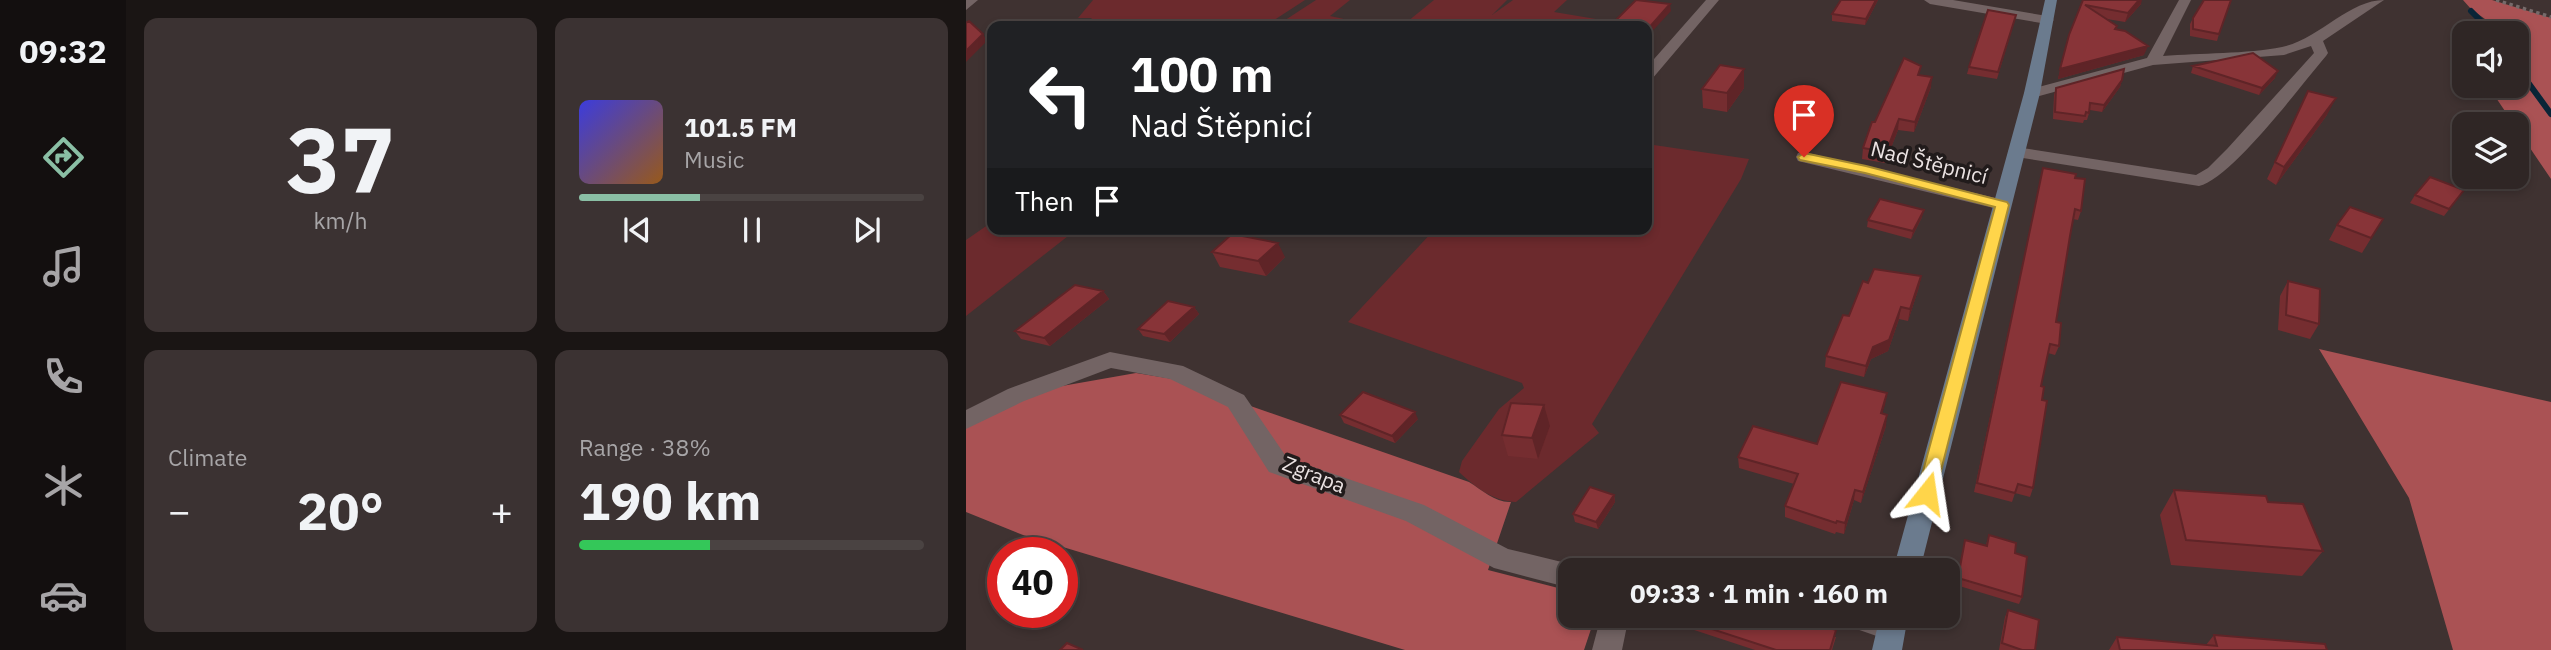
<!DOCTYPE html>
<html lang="en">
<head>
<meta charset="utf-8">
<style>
  :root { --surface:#2f2625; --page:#3b3232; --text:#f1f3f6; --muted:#a7a5a7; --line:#4a4342; --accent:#8abfa5 }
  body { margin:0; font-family:"IBM Plex Sans",sans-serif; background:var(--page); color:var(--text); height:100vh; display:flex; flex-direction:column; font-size:26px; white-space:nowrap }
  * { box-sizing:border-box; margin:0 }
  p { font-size:23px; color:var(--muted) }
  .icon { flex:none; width:38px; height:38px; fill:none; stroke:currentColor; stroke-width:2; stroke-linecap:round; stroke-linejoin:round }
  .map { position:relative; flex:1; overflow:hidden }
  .sheet { display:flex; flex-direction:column; gap:18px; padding:18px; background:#1a1514; width:840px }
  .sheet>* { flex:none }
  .hud { position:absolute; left:21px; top:21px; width:665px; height:214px; border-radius:14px; box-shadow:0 4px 10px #0003,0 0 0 2px var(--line); background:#202124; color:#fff; overflow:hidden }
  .controls { position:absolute; left:1486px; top:21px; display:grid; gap:14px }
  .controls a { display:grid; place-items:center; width:77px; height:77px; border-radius:14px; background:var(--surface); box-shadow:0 4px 10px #0003,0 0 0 2px var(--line); font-size:35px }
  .speed { position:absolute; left:21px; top:537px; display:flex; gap:14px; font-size:35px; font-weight:700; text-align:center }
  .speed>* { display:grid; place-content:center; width:91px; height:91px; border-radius:50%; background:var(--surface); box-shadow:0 4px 10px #0003,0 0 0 2px var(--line); line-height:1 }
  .speed .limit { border:10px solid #d22; background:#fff; color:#111 }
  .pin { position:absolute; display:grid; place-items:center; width:60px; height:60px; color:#fff; margin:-72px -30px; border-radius:50% 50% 50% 0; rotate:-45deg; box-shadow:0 0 7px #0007 }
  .pin .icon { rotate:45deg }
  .me { position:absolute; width:77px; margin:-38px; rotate:15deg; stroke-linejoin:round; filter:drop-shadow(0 0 5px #0008) }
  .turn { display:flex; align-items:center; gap:24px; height:147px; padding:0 28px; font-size:32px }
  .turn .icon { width:91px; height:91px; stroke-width:2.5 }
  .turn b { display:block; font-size:49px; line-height:60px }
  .then { display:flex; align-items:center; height:66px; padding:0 28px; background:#0003; gap:14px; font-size:26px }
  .big { font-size:52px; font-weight:700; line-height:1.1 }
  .sheet .widget { flex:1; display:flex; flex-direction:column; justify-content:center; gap:10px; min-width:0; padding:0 24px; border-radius:14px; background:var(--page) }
  .sheet .dial { align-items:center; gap:0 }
  .dial b { font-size:91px; line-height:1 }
  .song { display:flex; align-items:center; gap:21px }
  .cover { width:84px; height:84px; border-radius:10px; background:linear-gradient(135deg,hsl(240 70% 55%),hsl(30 70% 35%)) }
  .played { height:7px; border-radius:4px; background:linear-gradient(90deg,var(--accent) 35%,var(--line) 35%) }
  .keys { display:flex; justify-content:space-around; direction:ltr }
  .heat { display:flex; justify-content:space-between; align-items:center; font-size:38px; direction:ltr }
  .charge { height:10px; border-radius:5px; background:linear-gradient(90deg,#34c759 38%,var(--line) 0) }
  .sheet .tiles { flex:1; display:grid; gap:18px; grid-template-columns:repeat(2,1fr) }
  .trip { position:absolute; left:592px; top:558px; width:402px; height:70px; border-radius:14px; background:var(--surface); box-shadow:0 4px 10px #0003,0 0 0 2px var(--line); font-weight:700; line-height:70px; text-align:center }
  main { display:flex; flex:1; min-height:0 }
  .tabs { display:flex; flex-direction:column; width:126px; justify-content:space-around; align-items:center; background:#130f0f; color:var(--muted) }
  .tabs .icon { width:49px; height:49px }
  .tabs .on { color:var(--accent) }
  .tabs b { font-size:32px; color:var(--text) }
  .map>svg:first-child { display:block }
</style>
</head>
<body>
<main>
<nav class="tabs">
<b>09:32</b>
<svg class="icon on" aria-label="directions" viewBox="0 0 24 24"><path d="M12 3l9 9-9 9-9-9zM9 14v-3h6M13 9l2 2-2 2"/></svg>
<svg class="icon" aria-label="music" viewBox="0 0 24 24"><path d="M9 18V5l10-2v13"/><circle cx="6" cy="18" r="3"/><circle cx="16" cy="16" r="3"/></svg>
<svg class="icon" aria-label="phone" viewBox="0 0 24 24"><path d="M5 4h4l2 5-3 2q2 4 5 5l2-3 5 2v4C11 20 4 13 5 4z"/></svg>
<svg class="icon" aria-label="climate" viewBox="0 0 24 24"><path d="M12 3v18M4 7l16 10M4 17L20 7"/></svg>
<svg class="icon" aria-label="car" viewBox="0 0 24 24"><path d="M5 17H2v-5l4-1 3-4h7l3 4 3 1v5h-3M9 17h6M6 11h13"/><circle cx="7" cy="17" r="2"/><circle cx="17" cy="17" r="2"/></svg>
</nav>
<section class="sheet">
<div class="tiles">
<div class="widget dial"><b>37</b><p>km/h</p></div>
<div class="widget">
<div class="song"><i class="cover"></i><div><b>101.5 FM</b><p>Music</p></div></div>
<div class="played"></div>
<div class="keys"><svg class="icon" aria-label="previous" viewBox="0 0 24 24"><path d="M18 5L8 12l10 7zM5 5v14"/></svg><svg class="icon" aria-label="pause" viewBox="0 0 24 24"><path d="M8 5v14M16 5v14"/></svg><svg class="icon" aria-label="next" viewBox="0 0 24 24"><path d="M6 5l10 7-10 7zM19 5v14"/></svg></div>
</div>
<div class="widget"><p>Climate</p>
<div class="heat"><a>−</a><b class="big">20°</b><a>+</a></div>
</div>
<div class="widget"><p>Range · 38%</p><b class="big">190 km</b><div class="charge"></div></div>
</div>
</section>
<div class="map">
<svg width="1585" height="650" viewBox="0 0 1585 650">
  <rect width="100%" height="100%" fill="#3f3231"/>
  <path fill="#6c2a2d" d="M127 0H339L299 26H118L126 18H112Z
    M350 0H384L364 16 392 22 387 26H310Z
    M468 0H541L526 15 547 0H601L588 12 636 20 633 26H436Z
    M681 144 783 159 775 179 626 424 633 433 550 502C527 501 510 488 493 472L496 461 533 409 558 388 556 383 382 322 469 229H681Z
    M26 222V229H111L0 316V240Z"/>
  <path fill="#aa5254" d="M1497 0H1526L1585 18V179L1522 86H1550V33H1504L1533 29 1505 9Z
    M1353 349 1585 402V650H1487L1443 498Z
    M170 373 207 379 503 482C516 490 530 503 545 502L522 570 604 591V616H623L625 629 618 650H439L57 535 0 512V428L59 396 96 386Z"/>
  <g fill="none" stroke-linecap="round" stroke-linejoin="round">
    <path stroke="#0a2537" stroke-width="6" d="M1505 11 1527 33
      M1550 66 1585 114"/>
    <path stroke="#766a6a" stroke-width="3.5" stroke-dasharray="3.5 3.5" stroke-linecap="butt" d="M1530 0 1585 17"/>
    <path fill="#736464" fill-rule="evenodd" d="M0 0H12L0 10Z
      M740 0H753L686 79 681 80V67Z
      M958 0H987L1081 16 1088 20 1081 24 964 4Z
      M1213 0H1225L1197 56C1234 53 1281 54 1316 47 1353 39 1383 0 1418 0L1357 41 1362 53 1360 56C1335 85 1266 178 1233 186L1044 156 1042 152 1044 148 1050 147 1230 175 1242 168 1261 149 1348 53 1345 46 1318 55 1187 65 1066 98 1058 93 1061 90 1181 58Z
      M838 152 1042 201 1045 205 1036 210 832 161 830 157 832 153Z
      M144 352 217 366 278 395 321 458 458 505 542 549 604 564 615 570H604V588L528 568 440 521 303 472 262 407 204 379 145 368 58 401 0 429V410L42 389Z
      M635 616H663L656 650H626Z
      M875 616H929L935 618 939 628 935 638 925 641 879 625Z"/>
    <path fill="#6b7b8e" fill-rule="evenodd" d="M1079 0H1091L1074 93 954 570H927L1058 93Z
      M914 616H942L936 650H906Z"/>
  </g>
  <path fill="#752d30" d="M875 0H912L899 25 866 21V14Z
    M1117 0 1175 4 1159 22 1141 19 1178 55 1092 79 1103 35Z
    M1050 15 1031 79 1001 74 1003 67Z
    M1227 18 1253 34 1251 41 1224 36V24Z
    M1227 66 1309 78 1293 95 1225 73Z
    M954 75 965 87 948 132 932 130 919 163 896 159 897 148 909 122Z
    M1156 80 1154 87 1136 112 1124 110 1121 120H1118L1117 123 1087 119 1088 95 1090 88Z
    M778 88 761 112 737 108 736 89Z
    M1342 91 1361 115 1310 185 1301 179Z
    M1075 177 1109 178 1115 211 1112 220 1107 219 1090 322 1093 346 1089 355 1082 353 1075 386 1076 400 1067 488 1064 497 1049 493 1046 502 1008 492Z
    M1498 190 1478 216 1444 203 1449 195Z
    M956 217 945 239 901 227 902 220Z
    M1417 219 1396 253 1363 240 1371 225Z
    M246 252 319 257 300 276 254 267Z
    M955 276 953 287 942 321 933 319 922 351 905 359 898 377 859 367 860 356 902 283Z
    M1322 281 1353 324 1344 339 1312 330 1314 296Z
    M137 291 143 299 84 346 55 339 49 331Z
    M228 307 233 314 204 342 177 336 172 329Z
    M921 393 916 414 920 426 895 503 888 500 878 534 870 532 869 534 819 517V506L828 484 773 468 772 457 851 444Z
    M578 405 584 426 572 459 542 456 536 435Z
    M374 415 452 419 429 443 378 423Z
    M1208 490 1302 502 1357 551 1336 576 1205 565 1194 515Z
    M648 495 649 502 632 529 609 522 607 514Z
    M1023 535 1049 553 1056 597 1053 604 990 585 999 540 1020 545Z
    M1042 610 1069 650H1033L1039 617Z
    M718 620 870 637 866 650H789L719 627Z
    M1248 635 1361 650H1143L1151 637 1240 645Z"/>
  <path fill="#5f2427" d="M910 0H912L899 25 900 19Z
    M1173 0H1176L1175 4 1159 22 1162 13Z
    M704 4 705 11 681 37V30Z
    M17 34 21 41 0 62V51Z
    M1182 46 1178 55 1092 79 1094 69Z
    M778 69V88L761 112V93Z
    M1312 71 1309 78 1293 95 1296 88Z
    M966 77 965 87 948 132 949 122Z
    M1156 80 1154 87 1136 112 1138 105Z
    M1370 98 1361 115 1310 185 1318 167Z
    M933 119 932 130 919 163 920 152Z
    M958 210 956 217 945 239 947 231Z
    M312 243 319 257 300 276 292 261Z
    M955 276 953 287 942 321 944 309Z
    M137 291 143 299 84 346 78 338Z
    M228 307 233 314 204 342 198 334Z
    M935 307 933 319 922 351 905 359 898 377 900 366 907 347Z
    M921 393 919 405 913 424 915 413Z
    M578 405 584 426 572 459 566 438Z
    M449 412 452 419 429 443 426 436Z
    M921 415 920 426 895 503 897 492Z
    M889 490 888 500 878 534 879 523Z
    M648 495 649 502 632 529 630 522Z"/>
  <path fill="#883438" stroke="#5f2427" stroke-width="2" d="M670 0 704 4 681 30V26H644Z
    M875 0H910L900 19 866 14Z
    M1117 0H1173L1162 13 1119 5 1151 26 1149 29 1159 31 1182 46 1094 69 1103 35Z
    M1238 0H1265L1253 34 1227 29V18Z
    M1022 10 1050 15 1032 72 1003 67Z
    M3 21 17 34 0 51V23Z
    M1287 53 1312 71 1296 88 1227 66Z
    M938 58 955 66 952 75 966 77 949 122 933 119 920 152 897 148 906 122H909Z
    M754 65 778 69 761 93 736 89Z
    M1158 69 1156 80 1138 105 1124 103 1123 113 1120 112 1119 116 1089 112 1090 88Z
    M1342 91 1370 98 1318 167 1309 162Z
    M1077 168 1110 174 1109 178 1119 179 1115 211 1109 209 1104 236 1090 322 1095 323 1093 346 1084 344 1075 386 1078 387 1076 400 1081 401 1067 488 1052 484 1049 493 1011 483Z
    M1464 177 1498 190 1483 209 1449 195Z
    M914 199 958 210 947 231 902 220Z
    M1384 207 1417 219 1405 238 1371 225Z
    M266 234 312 243 292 261 246 252Z
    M908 269 955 276 944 309 935 307 923 340 907 347 900 366 860 356 877 315 883 316 897 281 902 283Z
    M1322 281 1354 289 1353 324 1320 315Z
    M109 285 137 291 78 338 49 331Z
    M202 301 228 307 198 334 172 329Z
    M875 382 921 393 915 413 921 415 897 492 889 490 879 523 871 521 870 523 819 506 832 474 772 457 787 426 851 444Z
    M397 392 449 412 426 436 374 415Z
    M545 403 578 405 566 438 536 435Z
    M624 487 648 495 630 522 607 514Z
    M1208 490 1300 496 1302 502 1337 504 1357 551 1220 540Z
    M1023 535 1050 543 1049 553 1061 557 1056 597 992 578 999 540 1021 546Z
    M1042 610 1073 620 1069 650H1056L1036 643Z
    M720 616H827L870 630 864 650H810L718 620Z
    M1248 635 1359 644 1361 650H1154L1151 637 1251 646Z
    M101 643 117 650H94Z"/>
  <path fill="#ffd54a" stroke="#a68a30" stroke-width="2" d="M838 153 900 166 1041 202 1043 205 968 498 961 501 954 498 951 493 1029 207 899 173 834 160 832 157Z"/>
  <g text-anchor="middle" stroke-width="7" stroke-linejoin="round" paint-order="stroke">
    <g font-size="21" fill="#ebe3e3" stroke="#211b1b">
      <text transform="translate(963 163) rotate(14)" y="7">Nad Štěpnicí</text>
      <text transform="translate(348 475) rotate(22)" y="7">Zgrapa</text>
    </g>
  </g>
</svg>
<div class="controls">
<a><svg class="icon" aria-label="sound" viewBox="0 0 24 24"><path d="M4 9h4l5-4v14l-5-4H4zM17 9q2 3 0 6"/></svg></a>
<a><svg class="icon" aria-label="layers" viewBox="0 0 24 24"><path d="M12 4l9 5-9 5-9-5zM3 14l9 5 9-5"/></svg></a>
</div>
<div class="speed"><div class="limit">40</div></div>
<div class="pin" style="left:838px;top:157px;background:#d93025"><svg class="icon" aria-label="arrive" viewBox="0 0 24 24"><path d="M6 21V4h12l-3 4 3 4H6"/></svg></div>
<svg class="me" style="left:961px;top:493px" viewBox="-20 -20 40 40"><path d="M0-17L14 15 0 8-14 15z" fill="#ffd54a" stroke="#fff" stroke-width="4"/></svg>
<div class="trip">09:33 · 1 min · 160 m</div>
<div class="hud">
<div class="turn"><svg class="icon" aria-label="left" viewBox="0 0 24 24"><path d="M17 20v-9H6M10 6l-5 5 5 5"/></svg><div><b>100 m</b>Nad Štěpnicí</div></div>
<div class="then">Then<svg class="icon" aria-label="arrive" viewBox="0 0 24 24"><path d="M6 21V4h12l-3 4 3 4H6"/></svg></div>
</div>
</div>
</main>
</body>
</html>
